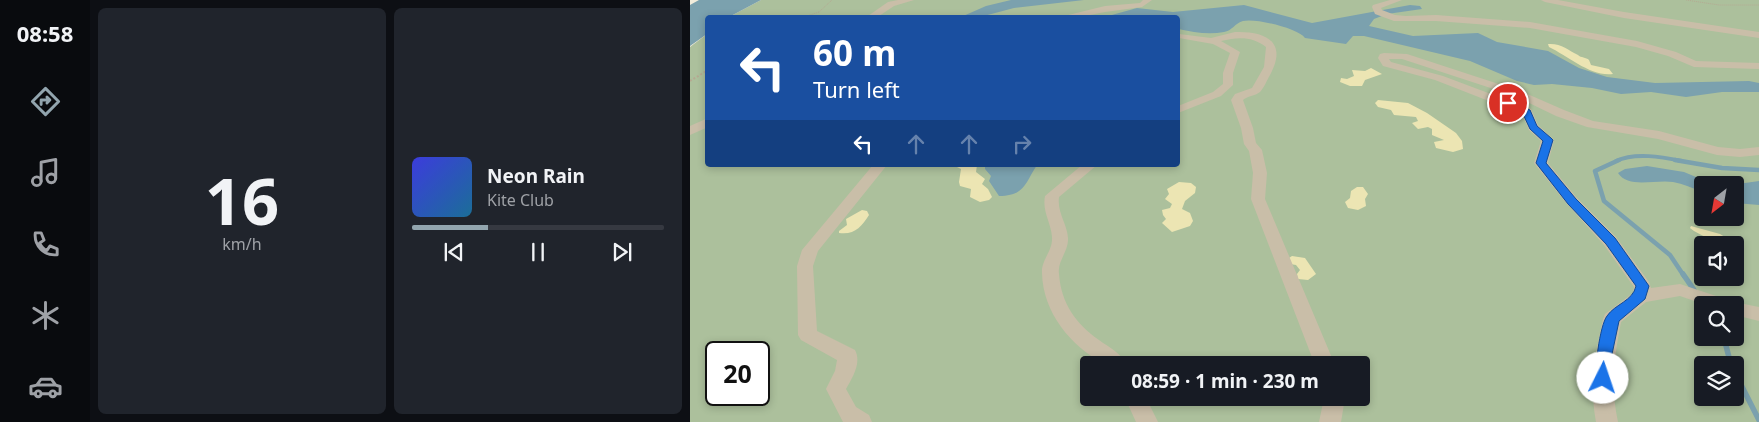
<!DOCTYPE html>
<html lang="en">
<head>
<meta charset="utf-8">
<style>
  :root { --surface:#171b24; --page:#20242c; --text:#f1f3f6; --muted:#9ea1a6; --line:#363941; --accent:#92a5ae }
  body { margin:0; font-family:"Noto Sans",sans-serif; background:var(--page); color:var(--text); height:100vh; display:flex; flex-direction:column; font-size:19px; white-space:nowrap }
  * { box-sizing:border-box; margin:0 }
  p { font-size:16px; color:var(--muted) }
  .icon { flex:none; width:28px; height:28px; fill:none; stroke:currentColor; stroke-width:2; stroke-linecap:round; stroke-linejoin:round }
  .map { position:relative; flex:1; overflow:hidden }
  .drawer { display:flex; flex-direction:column; gap:8px; padding:8px; background:#0d0f14; width:600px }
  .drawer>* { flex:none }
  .hud { position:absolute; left:15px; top:15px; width:475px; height:152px; border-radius:5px; box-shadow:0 2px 8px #0003; background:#1a4fa0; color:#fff; overflow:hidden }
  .needle { width:32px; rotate:211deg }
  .tools { position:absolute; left:1004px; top:176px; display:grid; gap:10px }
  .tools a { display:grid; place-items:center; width:50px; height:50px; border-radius:5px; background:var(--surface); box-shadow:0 2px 8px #0003; font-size:25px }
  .speed { position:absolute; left:15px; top:341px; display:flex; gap:10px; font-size:25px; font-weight:700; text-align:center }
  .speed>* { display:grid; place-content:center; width:65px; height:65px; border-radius:50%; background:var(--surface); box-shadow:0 2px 8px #0003; line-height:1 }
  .speed .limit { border:2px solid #111; border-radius:8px; background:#fff; color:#111 }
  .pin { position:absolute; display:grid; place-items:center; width:42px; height:42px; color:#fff; margin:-21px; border:2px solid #fff; border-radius:50%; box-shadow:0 1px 5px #0007 }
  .me { position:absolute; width:55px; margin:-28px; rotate:4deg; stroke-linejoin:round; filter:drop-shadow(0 0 4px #0008) }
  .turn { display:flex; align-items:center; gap:18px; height:105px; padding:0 25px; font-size:22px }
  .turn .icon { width:65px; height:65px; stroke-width:2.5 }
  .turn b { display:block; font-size:35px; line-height:42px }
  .lanes { display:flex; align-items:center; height:48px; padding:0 25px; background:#0003; justify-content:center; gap:25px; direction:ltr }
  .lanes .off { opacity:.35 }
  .drawer .widget { flex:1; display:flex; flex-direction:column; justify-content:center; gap:8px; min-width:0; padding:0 18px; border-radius:8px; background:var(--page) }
  .drawer .dial { align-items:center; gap:0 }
  .dial b { font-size:65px; line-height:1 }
  .song { display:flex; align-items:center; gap:15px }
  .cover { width:60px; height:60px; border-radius:8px; background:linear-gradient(135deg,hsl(240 70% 55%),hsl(200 70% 35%)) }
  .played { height:5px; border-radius:2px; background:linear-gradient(90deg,var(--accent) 30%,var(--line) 30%) }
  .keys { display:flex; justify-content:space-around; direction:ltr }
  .drawer .tiles { flex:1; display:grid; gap:8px; grid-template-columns:repeat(2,1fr) }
  .trip { position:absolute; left:390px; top:356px; width:290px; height:50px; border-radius:5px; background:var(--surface); box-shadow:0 2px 8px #0003; font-weight:700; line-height:50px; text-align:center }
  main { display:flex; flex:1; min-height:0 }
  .dock { display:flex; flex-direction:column; width:90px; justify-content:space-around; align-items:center; background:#090b0e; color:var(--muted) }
  .dock .icon { width:35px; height:35px }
  .dock .selected { color:var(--accent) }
  .dock b { font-size:22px; color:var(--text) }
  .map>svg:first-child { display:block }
</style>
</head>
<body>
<main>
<nav class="dock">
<b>08:58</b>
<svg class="icon selected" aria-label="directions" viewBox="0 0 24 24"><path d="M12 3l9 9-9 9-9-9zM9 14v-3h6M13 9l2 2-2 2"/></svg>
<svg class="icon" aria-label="music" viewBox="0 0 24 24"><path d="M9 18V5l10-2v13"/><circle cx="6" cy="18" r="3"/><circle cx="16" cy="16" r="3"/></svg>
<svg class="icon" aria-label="phone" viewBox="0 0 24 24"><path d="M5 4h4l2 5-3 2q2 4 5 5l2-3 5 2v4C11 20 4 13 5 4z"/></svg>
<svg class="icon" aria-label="climate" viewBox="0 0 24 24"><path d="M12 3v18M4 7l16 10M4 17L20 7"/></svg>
<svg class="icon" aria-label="car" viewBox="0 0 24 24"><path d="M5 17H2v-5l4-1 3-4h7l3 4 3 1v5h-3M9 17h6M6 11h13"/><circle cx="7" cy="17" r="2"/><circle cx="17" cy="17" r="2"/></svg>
</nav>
<section class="drawer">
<div class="tiles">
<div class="widget dial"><b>16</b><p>km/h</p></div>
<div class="widget">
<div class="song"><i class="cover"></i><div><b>Neon Rain</b><p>Kite Club</p></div></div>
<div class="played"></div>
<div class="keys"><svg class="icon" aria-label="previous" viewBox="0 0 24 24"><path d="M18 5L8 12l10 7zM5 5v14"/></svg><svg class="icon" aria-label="pause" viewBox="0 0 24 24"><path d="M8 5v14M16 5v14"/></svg><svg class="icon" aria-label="next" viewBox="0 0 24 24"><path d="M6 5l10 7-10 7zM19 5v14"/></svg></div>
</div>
</div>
</section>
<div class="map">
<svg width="1069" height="422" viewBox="0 0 1069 422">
  <rect width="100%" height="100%" fill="#f1ecdb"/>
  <path fill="#acc09c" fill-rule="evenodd" d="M71 0H1069V422H0V47L17 34 18 165H488V18L39 17ZM1012 185H1045V218H1012ZM1012 245H1045V278H1012ZM1012 305H1045V338H1012ZM26 352H69V395H26ZM399 365H671V398H399ZM1012 365H1045V398H1012Z"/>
  <path fill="#ece5b3" d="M858 44C871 43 878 50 888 55 891 58 896 57 899 60L901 65 919 69 923 74C901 77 878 56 859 47Z
    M681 68 692 74 675 80 672 86H660L650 82 651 78 657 79 664 76 662 70 675 71Z
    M688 100 718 103 737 113 766 133 772 141 773 149 763 152 746 148 744 142 754 140 742 135V129L738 127 728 129 722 123 728 121 726 117 704 115 701 110 688 107 685 103Z
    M263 165H287L286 172 295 179 292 184 298 189 302 197 299 200 290 202 280 197 281 189 270 186 269 182 271 169Z
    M489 182 501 183 506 187 505 193 495 201 492 209 500 213 503 221 500 226 482 232 472 223 476 219 473 215 472 210 480 208 482 204 475 199 479 194 477 189Z
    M673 187 678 194 675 199 676 206 668 210 658 208 655 202 660 198 661 191 667 187Z
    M172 210 177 211 179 215C171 227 165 235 149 233V231L157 225 156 219Z
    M1001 226 1030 234 1054 249 1045 250V245H1030L1004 231 1000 228Z
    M602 256 615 258 626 274 618 280 608 279 607 274 610 270 606 265 600 264 599 258Z"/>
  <path fill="#7ba1ae" d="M9 0H71L39 17 18 18 17 34 0 46V5Z
    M321 0H394L324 8 290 17H271L296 6Z
    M554 5 622 23 720 5 730 6 732 9 697 14 684 19 679 26 723 36 788 33 807 42 858 51 889 68 917 77 965 83 1059 81 1069 83V92H1032L996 97 961 92 931 94 902 88 862 84 844 85 827 81 780 61 674 36H663L656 44 615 38C608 28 565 18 553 21 545 23 542 31 534 32 518 35 503 32 488 29V18H411L447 8 483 12Z
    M295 165H347C335 183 335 196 309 196L299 181 301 176 295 169Z
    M957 166 994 172 1006 177 1055 183 1069 181V205L1045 203V185H1012V192C1003 188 993 184 983 182 966 179 938 189 928 173L935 169Z"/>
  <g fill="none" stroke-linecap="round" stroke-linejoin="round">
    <path stroke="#7ba1ae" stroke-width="4" d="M926 161C945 152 972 157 992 161"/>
    <path stroke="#7ba1ae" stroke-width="4.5" d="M929 160 905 171 914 201 980 255 994 276
      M985 160 1032 168 1069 170"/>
    <path stroke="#7ba1ae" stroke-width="5.5" d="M993 274 1004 290
      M1034 338 1041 365
      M1045 373 1069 420"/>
    <path stroke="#b5a992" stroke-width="1" stroke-dasharray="1 1" stroke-linecap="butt" d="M996 0 1029 5H1069
      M111 18 129 12 142 0"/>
    <path stroke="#b5a992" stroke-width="2" stroke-dasharray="2 2" stroke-linecap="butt" d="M0 81 18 70"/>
    <path fill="#c9bea8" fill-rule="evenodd" d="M208 0H224L204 6 186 18H175L198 2Z
      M453 0H462L452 7 415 12 385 18H366L415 6 450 3Z
      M700 0H712L691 8 692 10 705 15 716 16 746 15 840 22 947 41 986 52 1006 61 1069 63V69L1004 67 978 56 946 47 840 28 746 21H704L685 14 682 7 683 5Z
      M851 0H868L934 12 1069 32V38L934 18 855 2Z
      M545 32C576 31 598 42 580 75 577 80 574 88 570 92 565 96 557 96 553 100L563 128 566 143 572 150 577 173 575 199 645 365H625L561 199 563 173 559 151 554 144 551 128 541 100 545 94 562 88 574 67 576 47C562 36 548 37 531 41L550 52 543 73V85L531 96 488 113V106L523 92 533 84V73L540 53 523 44 489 38V34L521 38Z
      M694 53 717 54 833 92 874 110 903 121 969 131 1028 147 1050 149 1069 147V155L1050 157 1027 155 968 139 897 127 866 116 825 96 712 59H699L701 62 753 76 841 109 848 125 864 140 858 163 887 198 926 237 959 282 961 288 990 284 1044 302 1069 307V321L1045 315V305H1016L990 296 956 302 931 322C924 359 920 385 928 422H906C899 384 905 356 913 319L915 314 943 293 944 287 914 245 877 204 844 163 851 141 839 130 832 114 745 80 693 66 688 58 690 54Z
      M18 118V127L0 135V126Z
      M183 165H197L128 251 123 266 127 331 165 350C172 363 162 378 156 389L166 407 179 415 182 422H153L136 389 145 371 147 360 111 340 108 335 107 266 112 250Z
      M392 165H407L369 197C367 213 377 223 378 238 379 251 367 261 369 274 371 303 386 324 409 340 420 348 431 353 437 365 431 365 420 367 414 364 381 346 353 313 352 273 351 260 363 251 362 237 361 222 352 212 355 196Z
      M435 398H456L468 422H446Z
      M634 398H655L651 422H629Z"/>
  </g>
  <path fill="#1a73e8" stroke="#114b97" d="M818 100 840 110 847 126 861 138 863 140 856 163 886 199 925 238 959 286 955 299 929 321 921 359V378L919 382 913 384 908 382C903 373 910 325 917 316 925 304 943 301 946 286L916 244 878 204 846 163 853 141 840 129 833 114 815 105 814 103Z"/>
</svg>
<div class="tools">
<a><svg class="needle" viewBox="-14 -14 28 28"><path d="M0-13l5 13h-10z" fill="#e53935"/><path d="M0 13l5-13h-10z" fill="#9ea1a6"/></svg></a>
<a><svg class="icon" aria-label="sound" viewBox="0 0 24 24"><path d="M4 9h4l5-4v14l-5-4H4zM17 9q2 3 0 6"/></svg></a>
<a><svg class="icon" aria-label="search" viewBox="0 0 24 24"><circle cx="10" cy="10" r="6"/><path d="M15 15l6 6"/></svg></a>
<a><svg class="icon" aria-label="layers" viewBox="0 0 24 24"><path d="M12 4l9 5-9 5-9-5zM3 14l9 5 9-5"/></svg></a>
</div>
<div class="speed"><div class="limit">20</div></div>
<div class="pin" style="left:818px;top:103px;background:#d93025"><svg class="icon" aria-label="arrive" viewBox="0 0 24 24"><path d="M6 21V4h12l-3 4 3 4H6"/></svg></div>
<svg class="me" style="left:913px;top:378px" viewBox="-20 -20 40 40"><circle r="19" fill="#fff"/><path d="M0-13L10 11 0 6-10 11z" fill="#1a73e8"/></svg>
<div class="trip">08:59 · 1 min · 230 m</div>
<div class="hud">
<div class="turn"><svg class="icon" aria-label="left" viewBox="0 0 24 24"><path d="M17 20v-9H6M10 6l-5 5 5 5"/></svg><div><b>60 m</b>Turn left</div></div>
<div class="lanes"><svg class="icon" aria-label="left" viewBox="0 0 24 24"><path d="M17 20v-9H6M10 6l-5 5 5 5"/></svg><svg class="icon off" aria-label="ahead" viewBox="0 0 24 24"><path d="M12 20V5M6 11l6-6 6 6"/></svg><svg class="icon off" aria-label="ahead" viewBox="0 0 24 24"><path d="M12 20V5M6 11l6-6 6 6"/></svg><svg class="icon off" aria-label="right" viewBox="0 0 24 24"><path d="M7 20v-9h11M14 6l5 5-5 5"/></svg></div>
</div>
</div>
</main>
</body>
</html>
